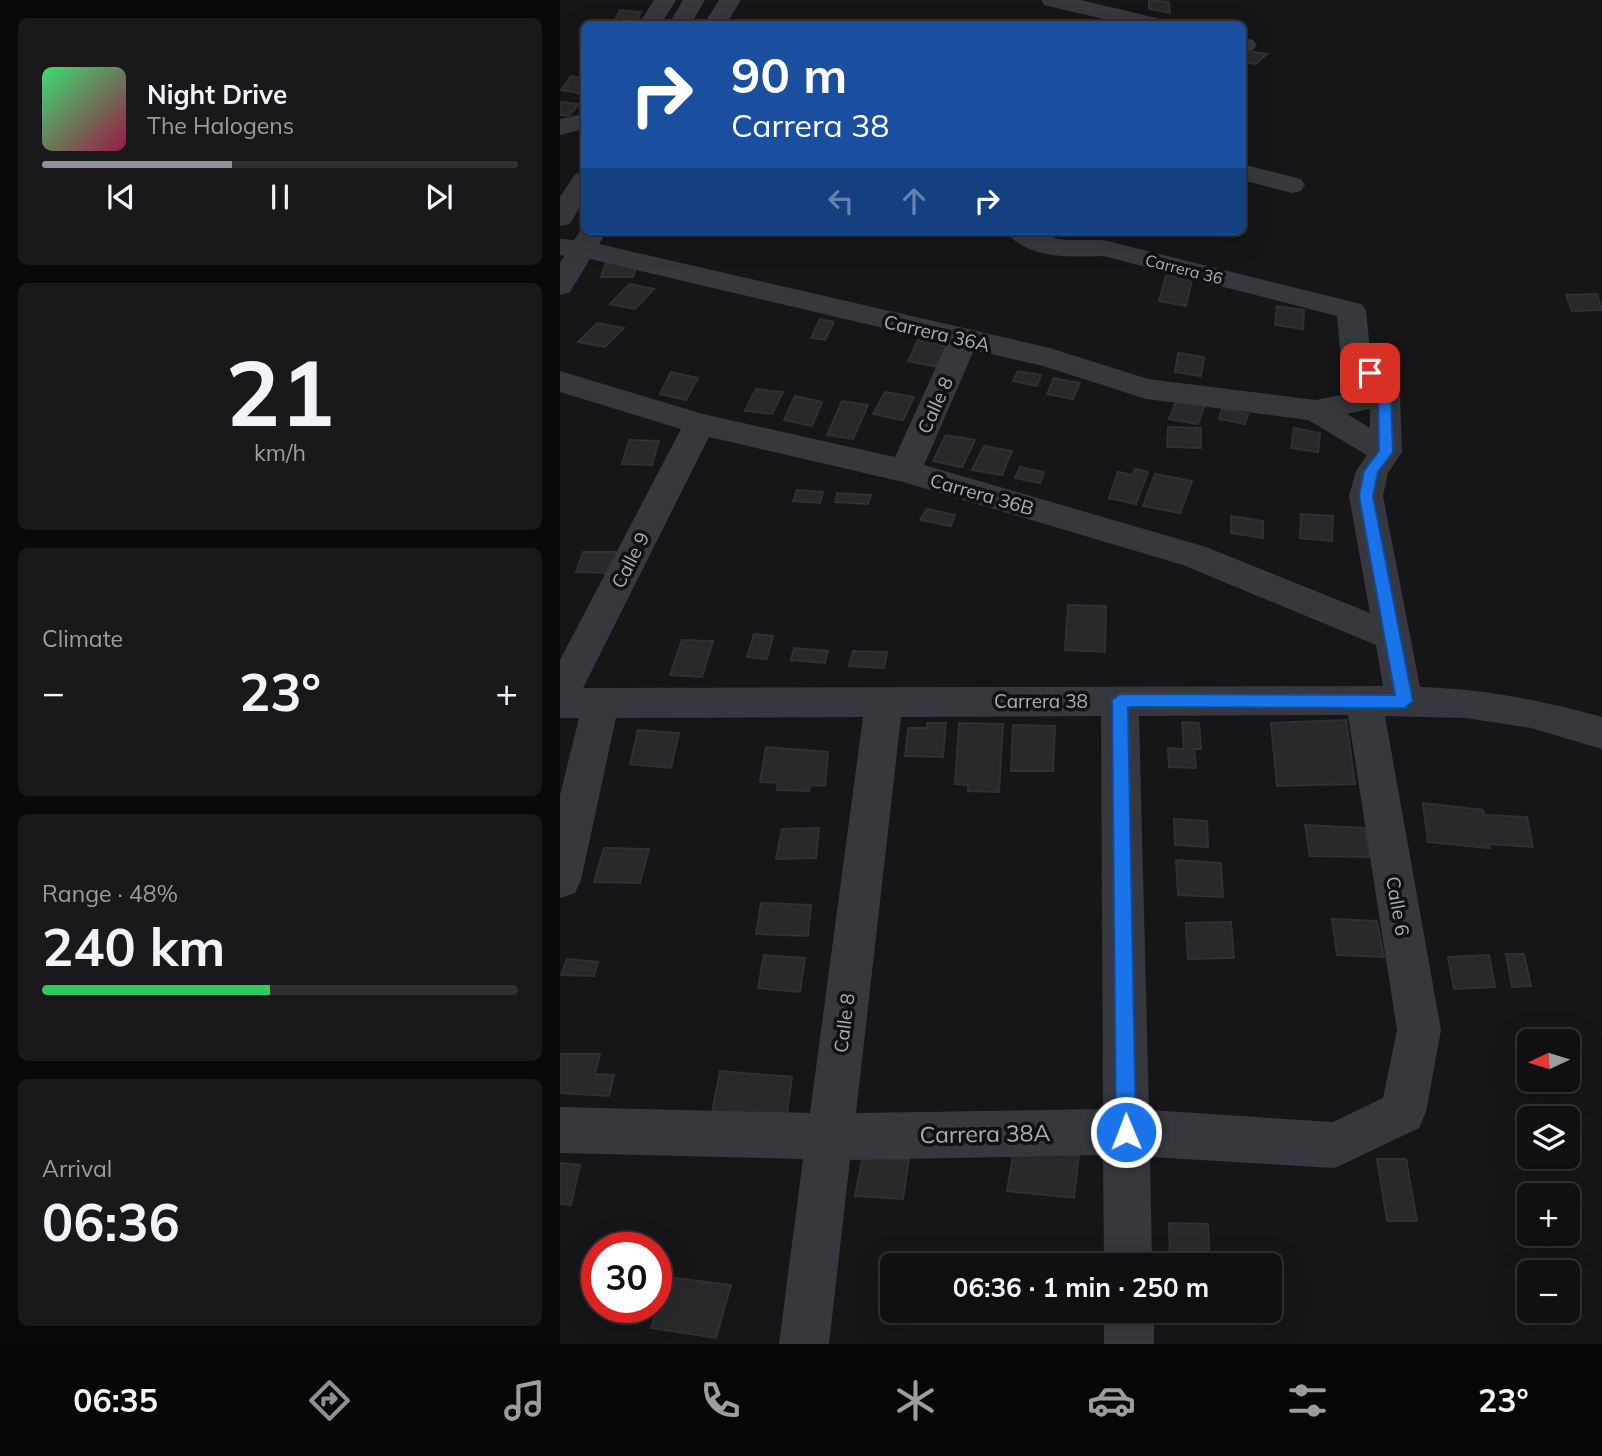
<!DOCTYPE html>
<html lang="en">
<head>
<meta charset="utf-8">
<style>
  :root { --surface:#101012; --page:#19191b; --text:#f1f3f6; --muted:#9c9d9f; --line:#303032; --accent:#8c9099 }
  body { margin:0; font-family:Mulish,sans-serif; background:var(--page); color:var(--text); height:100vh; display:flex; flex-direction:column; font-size:26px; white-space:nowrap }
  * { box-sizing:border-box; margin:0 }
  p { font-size:23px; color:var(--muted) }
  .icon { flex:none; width:38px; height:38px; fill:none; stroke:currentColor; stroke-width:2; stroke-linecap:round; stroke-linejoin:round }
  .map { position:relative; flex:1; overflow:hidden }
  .drawer { display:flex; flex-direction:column; gap:18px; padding:18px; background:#09090a; width:560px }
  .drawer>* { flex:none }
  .hud { position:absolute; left:21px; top:21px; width:665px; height:214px; border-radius:10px; box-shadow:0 7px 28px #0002,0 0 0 2px var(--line); background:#1a4fa0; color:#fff; overflow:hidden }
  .needle { width:46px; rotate:266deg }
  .controls { position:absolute; left:957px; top:1029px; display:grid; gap:14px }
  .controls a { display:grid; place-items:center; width:63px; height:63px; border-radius:10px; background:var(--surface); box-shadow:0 7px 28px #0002,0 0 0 2px var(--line); font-size:35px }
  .speed { position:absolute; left:21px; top:1232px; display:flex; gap:14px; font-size:35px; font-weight:700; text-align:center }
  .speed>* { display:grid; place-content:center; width:91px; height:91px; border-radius:50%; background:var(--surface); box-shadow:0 7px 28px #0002,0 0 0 2px var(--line); line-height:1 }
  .speed .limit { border:10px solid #d22; background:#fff; color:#111 }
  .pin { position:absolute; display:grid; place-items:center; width:60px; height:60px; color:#fff; margin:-30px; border-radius:14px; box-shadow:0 4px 10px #0006 }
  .me { position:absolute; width:77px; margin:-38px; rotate:359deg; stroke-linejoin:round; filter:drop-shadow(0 0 5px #0008) }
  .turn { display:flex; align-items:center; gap:24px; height:147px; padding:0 35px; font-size:32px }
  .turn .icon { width:91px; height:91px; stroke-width:2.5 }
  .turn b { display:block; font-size:49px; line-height:60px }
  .lanes { display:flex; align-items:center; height:66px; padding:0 35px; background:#0003; justify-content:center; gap:35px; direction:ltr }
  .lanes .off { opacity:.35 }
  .big { font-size:52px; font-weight:700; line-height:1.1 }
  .drawer .tile { flex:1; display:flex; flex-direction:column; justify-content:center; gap:10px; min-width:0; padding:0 24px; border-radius:10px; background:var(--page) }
  .drawer .dial { align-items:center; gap:0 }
  .dial b { font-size:91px; line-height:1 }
  .song { display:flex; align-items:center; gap:21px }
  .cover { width:84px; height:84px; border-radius:10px; background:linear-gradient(135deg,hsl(140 70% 55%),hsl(340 70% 35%)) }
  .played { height:7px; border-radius:4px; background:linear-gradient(90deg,var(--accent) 40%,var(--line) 40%) }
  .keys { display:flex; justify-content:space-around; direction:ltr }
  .heat { display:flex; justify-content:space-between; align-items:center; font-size:38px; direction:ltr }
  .charge { height:10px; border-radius:5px; background:linear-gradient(90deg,#34c759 48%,var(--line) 0) }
  .trip { position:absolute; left:320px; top:1253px; width:402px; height:70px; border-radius:10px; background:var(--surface); box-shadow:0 7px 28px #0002,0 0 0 2px var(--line); font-weight:700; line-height:70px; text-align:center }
  .tab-bar { display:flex; height:112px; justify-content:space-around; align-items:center; background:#060607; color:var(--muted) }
  .tab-bar .icon { width:49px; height:49px }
  .tab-bar .current { color:var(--accent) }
  .tab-bar b { font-size:32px; color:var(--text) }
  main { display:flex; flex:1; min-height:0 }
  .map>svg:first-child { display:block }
</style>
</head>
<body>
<main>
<section class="drawer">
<div class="tile">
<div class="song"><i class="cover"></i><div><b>Night Drive</b><p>The Halogens</p></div></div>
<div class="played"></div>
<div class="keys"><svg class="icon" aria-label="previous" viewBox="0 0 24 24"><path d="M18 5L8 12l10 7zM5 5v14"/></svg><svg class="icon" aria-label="pause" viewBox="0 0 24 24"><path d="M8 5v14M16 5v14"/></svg><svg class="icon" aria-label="next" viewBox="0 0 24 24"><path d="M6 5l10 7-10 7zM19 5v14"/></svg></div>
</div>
<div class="tile dial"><b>21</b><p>km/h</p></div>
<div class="tile"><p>Climate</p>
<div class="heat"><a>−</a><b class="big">23°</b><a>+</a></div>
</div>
<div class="tile"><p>Range · 48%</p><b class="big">240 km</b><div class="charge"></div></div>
<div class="tile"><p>Arrival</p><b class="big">06:36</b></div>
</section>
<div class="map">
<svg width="1042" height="1344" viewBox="0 0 1042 1344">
  <rect width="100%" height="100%" fill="#161618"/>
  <path fill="#29292c" stroke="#303034" stroke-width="2" d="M589 0 609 2 610 13 589 9Z
    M60 10 81 12 76 22 55 20Z
    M688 51 707 54 696 64 682 62V56Z
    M11 76 24 79V94L1 90Z
    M0 102 19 104 9 116 0 115Z
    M47 259H79L73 277H41Z
    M606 275 632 280 626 306 599 301Z
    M69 284 94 289 75 309 50 304Z
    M1037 294 1042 310 1012 311 1006 295Z
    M717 306 744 310 743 329 715 325Z
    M260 319 274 322 265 340 251 338Z
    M37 323 64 328 45 347 18 342Z
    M358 340 386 346 378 367 348 361Z
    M618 353 644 357 641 376 615 372Z
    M458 371 481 375 477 386 453 381Z
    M111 372 138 378 126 400 100 394Z
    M494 378 520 383 513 399 487 394Z
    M196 389 223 392 212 414 185 411Z
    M325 392 354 397 343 420 313 414Z
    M235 396 262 402 252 426 224 420Z
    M618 397 646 402 638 424 609 419Z
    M282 401 308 405 293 439 267 435Z
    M662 409 688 414 685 424 659 419Z
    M608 427 641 428V448L607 447Z
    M734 428 760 433 758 452 731 448Z
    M386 435 415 440 402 467 373 461Z
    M69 440 99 441 92 465 62 464Z
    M424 446 452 451 442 475 412 470Z
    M460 467 484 472 480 483 455 478Z
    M575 469 588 472 576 504 549 498 558 472 572 475Z
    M595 474 632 481 620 513 583 506Z
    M237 490 263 492 260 503 233 501Z
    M277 493 311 495 308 504 275 502Z
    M367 509 395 515 391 526 360 520Z
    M741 514 773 516 772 541 740 538Z
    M671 516 703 521V538L671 533Z
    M23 552H60L53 573 16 572Z
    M508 605 546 606 545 652 505 650Z
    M194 634 213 636 207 659 187 657Z
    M122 640 153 641 142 677 110 675Z
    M234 648 268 651 265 663 231 660Z
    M293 651 327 652 324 668 289 666Z
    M786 720 795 784 717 786 711 723Z
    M622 722 639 723 641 749H634L636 768 609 767 608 748 624 749Z
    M367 723H386L383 757 345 756 348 728H367Z
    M399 723 443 724 439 792 408 791V785L395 784Z
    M453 725 495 726 493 771H451Z
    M78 730 119 733 111 768 70 764Z
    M206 747 268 752 265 786 251 785 249 791 217 790 218 783 200 782Z
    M863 803 923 810 924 815 967 817 973 847 928 844 930 848 868 842Z
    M614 819 647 821 648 847 615 845Z
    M745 825 805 828 810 857 750 856Z
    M259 828 256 858 216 859 222 829Z
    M44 848 89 849 80 883 34 882Z
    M616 860 661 863 663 897 618 895Z
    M201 903 251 905 248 936 196 934Z
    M772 919 817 921 824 957 777 955Z
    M671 922 674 958 628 959 626 923Z
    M946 954H964L971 986 952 987Z
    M204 955 245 958 240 992 198 988Z
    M929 955 935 987 894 989 888 957Z
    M7 959 38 962 34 976 1 975Z
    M0 1054H40L35 1074 54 1075 49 1096 0 1093Z
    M160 1071 232 1077 226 1120 152 1113Z
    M454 1149 519 1154 514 1198 447 1191Z
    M303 1155 349 1159 343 1199 295 1196Z
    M817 1159H846L857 1221H827Z
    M0 1163 20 1165 11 1205 0 1204Z
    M609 1223 648 1224 650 1265H610Z
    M107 1277 171 1285 156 1338 91 1328Z"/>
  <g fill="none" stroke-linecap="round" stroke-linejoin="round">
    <path fill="#37383d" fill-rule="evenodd" d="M94 0H116L101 24H79Z
      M123 0H145L131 24H109Z
      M159 0H181L166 24H144Z
      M481 0H521L600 19 604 24H565L484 5Z
      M682 37 693 40 697 45 693 50 682 51Z
      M24 114V129L0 135V119Z
      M682 164 741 179 745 185 741 191 732 193 682 180Z
      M24 172V200L10 224 0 226V197L15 174Z
      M24 225V231H47L39 244 490 348 588 379 756 400 805 390 780 350 777 316 543 256C512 257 466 260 446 231H479L497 239 509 240H543L801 304 806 310 810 350 840 396 842 452 828 473 823 496 860 687C925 689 980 700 1042 717V749L971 728 906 718 825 716 881 1030 866 1112 859 1128 775 1168 590 1157 592 1265H544L543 1155 290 1160 269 1344H219L243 1159 0 1153V1107L250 1113 303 717 56 718 21 880 15 893 0 898V795L19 718H0V660L121 429 0 392V371L143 414 335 457 387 343 30 259 10 292 0 295V263L4 256 0 255V239L14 240ZM414 350 483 366 586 399 748 420 807 455 796 471 789 496 810 613 646 547 364 465ZM810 409V428L787 414ZM149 437 343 482 623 565 816 645 823 686 23 688ZM788 715 837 1030 823 1098 773 1122 589 1110 579 716ZM541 716 543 1109 296 1113 341 717Z
      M544 1311H594V1344H544Z"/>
  </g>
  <path fill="#1a73e8" stroke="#114b97" stroke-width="2" d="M810 369 815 370 831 396 833 452 818 472 813 496 853 701 845 708 568 707 576 1132 573 1139 566 1142 559 1139 556 1132 552 700 560 694 835 695 799 496 804 471 819 451 818 396 803 373Z"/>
  <g text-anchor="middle" stroke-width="7" stroke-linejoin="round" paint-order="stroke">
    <g font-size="16" fill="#a8adb8" stroke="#111113">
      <text transform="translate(624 269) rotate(14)" y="6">Carrera 36</text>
    </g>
    <g font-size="19" fill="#a8adb8" stroke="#111113">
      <text transform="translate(377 333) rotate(13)" y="7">Carrera 36A</text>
      <text transform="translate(375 405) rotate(-66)" y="7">Calle 8</text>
      <text transform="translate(422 494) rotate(16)" y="7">Carrera 36B</text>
      <text transform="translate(70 560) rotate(-63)" y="7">Calle 9</text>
      <text x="481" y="708">Carrera 38</text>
      <text transform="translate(838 906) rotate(80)" y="7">Calle 6</text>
      <text transform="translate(284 1023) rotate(-83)" y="7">Calle 8</text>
    </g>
    <g font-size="23" fill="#a8adb8" stroke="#111113">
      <text transform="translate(425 1134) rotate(-1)" y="8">Carrera 38A</text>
    </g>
  </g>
</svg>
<div class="controls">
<a><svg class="needle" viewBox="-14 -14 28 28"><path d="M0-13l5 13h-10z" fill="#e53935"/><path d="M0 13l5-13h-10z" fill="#9c9d9f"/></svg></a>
<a><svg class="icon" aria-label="layers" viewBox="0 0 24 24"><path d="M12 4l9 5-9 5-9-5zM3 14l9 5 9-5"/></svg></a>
<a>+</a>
<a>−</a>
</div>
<div class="speed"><div class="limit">30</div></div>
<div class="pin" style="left:810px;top:373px;background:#d93025"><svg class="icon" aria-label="arrive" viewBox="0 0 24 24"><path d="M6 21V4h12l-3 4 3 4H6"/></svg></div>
<svg class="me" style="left:566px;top:1132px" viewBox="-20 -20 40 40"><circle r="17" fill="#1a73e8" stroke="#fff" stroke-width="3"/><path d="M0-11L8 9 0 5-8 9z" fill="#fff"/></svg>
<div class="trip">06:36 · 1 min · 250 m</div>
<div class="hud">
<div class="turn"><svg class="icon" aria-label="right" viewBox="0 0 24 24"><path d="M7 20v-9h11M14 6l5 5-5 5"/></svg><div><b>90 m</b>Carrera 38</div></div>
<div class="lanes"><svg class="icon off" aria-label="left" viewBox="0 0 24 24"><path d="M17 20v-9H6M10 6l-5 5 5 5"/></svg><svg class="icon off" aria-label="ahead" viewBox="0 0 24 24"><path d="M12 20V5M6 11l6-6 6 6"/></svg><svg class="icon" aria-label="right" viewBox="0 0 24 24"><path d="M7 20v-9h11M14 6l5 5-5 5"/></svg></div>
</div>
</div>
</main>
<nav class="tab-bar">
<b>06:35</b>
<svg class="icon current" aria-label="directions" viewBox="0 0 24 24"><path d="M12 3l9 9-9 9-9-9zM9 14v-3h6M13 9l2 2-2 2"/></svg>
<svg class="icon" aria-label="music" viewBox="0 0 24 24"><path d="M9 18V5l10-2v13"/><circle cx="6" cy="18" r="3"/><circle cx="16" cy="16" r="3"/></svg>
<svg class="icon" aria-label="phone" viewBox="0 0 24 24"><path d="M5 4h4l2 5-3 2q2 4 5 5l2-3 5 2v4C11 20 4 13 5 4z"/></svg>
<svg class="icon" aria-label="climate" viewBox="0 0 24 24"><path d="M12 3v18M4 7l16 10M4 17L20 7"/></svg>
<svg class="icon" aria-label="car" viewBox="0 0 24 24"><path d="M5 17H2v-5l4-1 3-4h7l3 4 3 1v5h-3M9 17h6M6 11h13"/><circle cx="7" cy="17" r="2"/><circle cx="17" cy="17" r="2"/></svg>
<svg class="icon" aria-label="filters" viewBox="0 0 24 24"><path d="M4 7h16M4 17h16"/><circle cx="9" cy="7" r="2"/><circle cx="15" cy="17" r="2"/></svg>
<b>23°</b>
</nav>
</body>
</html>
